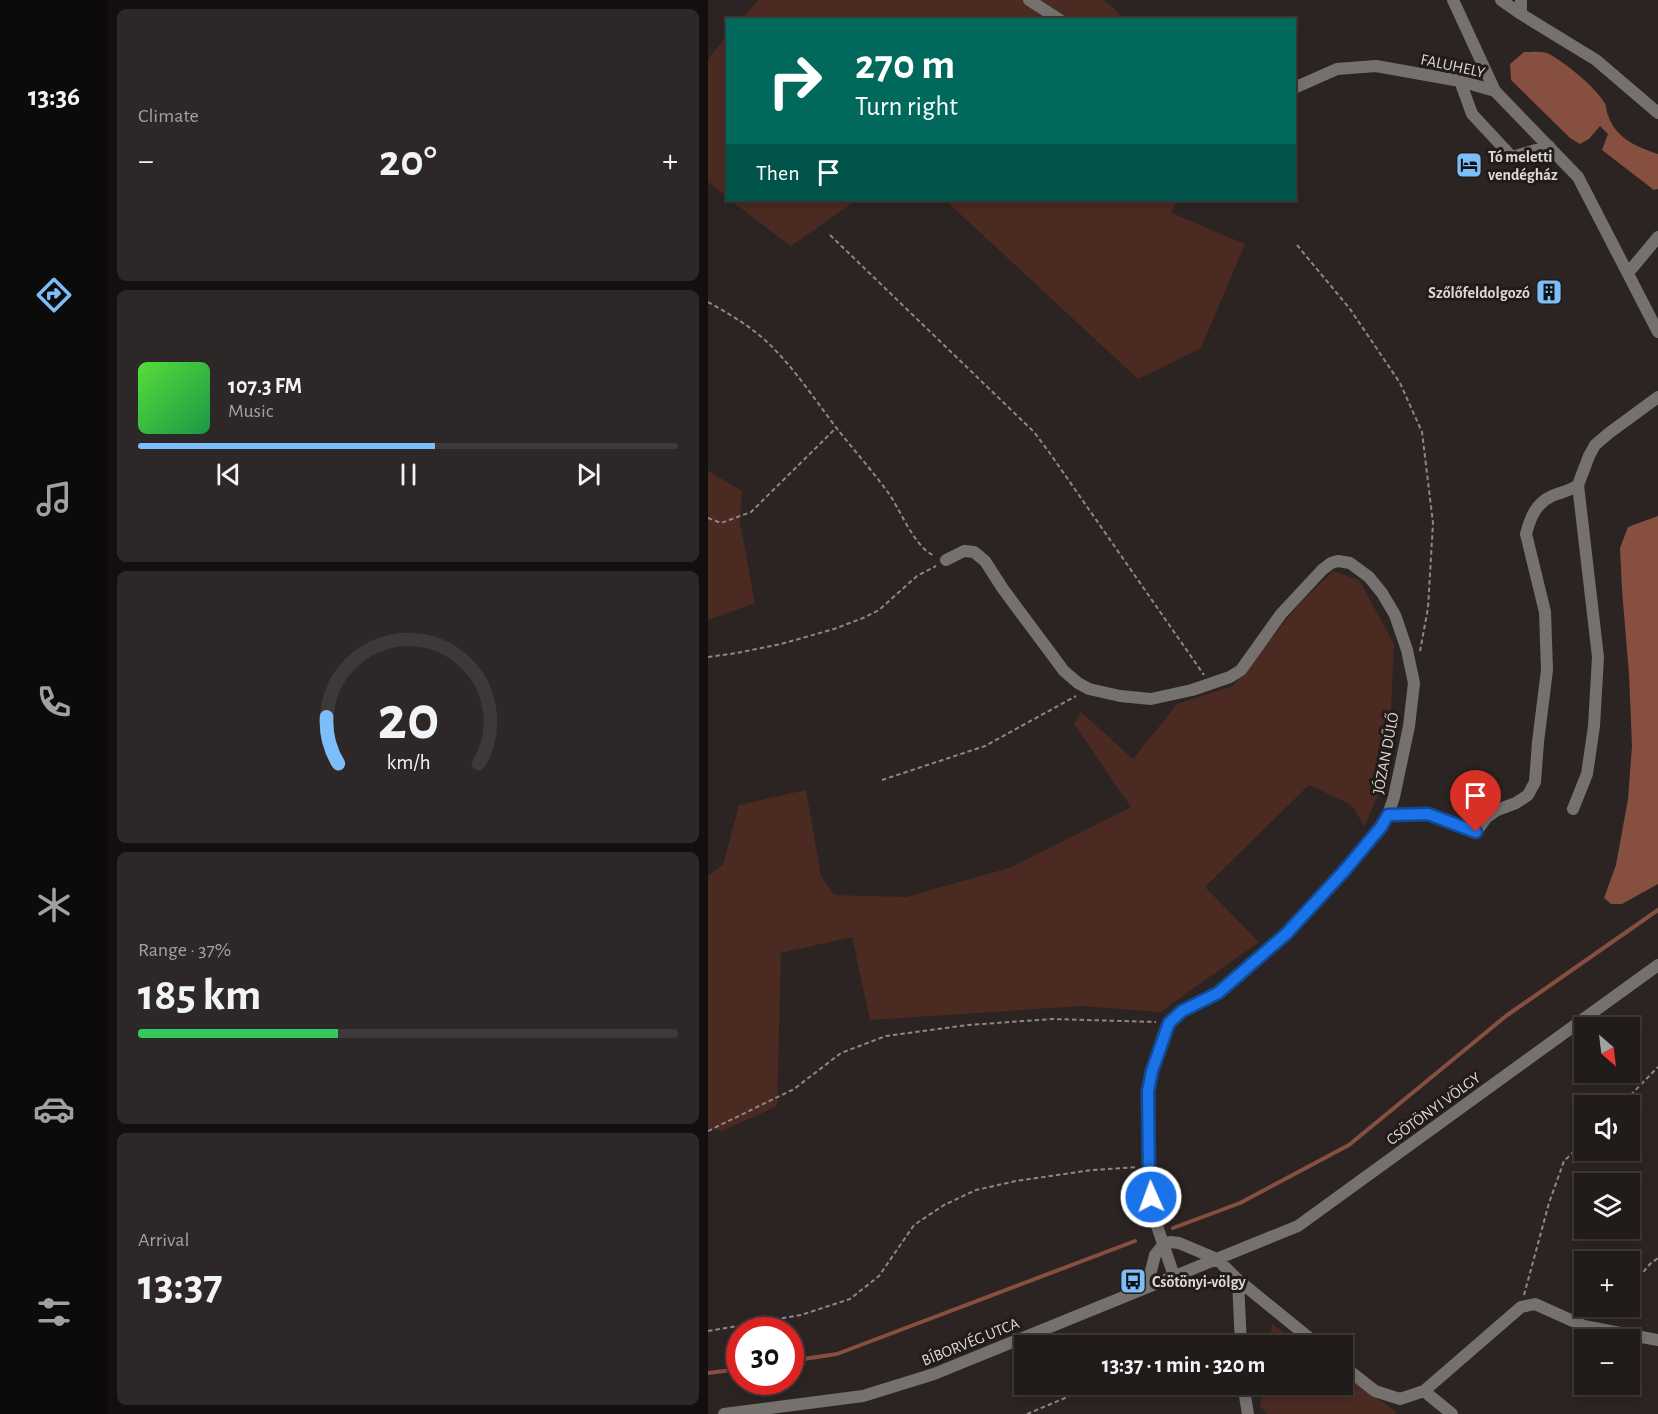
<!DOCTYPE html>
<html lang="en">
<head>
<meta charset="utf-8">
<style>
  :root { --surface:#211b1a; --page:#2d2827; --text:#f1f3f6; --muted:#a2a1a2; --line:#3e3939; --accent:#7cbef9 }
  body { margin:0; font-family:"Alegreya Sans",sans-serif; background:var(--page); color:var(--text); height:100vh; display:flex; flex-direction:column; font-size:22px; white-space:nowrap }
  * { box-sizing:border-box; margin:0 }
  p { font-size:20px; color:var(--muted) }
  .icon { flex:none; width:33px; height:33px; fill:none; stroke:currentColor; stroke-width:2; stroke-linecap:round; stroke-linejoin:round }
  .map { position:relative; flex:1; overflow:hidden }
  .details { display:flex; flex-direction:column; gap:9px; padding:9px; background:#120f0e; width:600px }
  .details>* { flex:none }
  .top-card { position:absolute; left:18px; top:18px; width:570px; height:183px; border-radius:0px; box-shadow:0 3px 9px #0003,0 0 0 2px var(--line); background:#00695c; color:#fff; overflow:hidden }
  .needle { width:39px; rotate:152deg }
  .controls { position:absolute; left:866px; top:1017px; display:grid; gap:12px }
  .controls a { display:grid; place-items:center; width:66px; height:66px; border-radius:0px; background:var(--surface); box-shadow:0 3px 9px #0003,0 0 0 2px var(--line); font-size:30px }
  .speed { position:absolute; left:18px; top:1317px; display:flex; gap:12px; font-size:30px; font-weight:700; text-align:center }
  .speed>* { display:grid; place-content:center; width:78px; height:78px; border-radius:50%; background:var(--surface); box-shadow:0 3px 9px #0003,0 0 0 2px var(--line); line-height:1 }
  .speed .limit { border:9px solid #d22; background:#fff; color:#111 }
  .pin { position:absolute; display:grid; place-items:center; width:51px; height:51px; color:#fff; margin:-62px -26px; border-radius:50% 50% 50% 0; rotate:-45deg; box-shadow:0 0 6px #0007 }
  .pin .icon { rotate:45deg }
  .me { position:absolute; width:66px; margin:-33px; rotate:358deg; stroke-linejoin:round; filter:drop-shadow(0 0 4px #0008) }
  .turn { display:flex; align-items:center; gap:21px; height:126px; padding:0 30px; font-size:27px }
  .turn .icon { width:78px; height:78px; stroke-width:2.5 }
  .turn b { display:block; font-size:42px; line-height:51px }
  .then { display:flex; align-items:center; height:57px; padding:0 30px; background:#0003; gap:12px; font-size:22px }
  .big { font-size:45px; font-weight:700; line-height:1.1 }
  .details .widget { flex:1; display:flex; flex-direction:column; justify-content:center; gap:9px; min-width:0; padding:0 21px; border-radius:9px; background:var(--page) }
  .details .dial { align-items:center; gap:0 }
  .dial svg { height:156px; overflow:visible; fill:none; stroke:var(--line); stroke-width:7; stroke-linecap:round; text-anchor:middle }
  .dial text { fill:var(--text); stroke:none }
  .song { display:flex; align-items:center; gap:18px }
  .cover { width:72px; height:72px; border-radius:9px; background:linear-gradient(135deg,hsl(110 70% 55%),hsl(140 70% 35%)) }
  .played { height:6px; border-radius:3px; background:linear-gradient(90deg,var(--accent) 55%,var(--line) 55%) }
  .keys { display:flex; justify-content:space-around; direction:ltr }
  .heat { display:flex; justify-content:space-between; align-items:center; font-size:33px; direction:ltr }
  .charge { height:9px; border-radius:4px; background:linear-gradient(90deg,#34c759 37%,var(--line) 0) }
  .trip { position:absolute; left:306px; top:1335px; width:339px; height:60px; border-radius:0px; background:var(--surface); box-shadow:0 3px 9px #0003,0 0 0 2px var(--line); font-weight:700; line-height:60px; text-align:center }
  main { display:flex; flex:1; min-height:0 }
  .dock { display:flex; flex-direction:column; width:108px; justify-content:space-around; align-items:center; background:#0d0b0a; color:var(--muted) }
  .dock .icon { width:42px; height:42px }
  .dock .active { color:var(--accent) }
  .dock b { font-size:27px; color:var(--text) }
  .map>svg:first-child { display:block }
</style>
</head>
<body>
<main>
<nav class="dock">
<b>13:36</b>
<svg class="icon active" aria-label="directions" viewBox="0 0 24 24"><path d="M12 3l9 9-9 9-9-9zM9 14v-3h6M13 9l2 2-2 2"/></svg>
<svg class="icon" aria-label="music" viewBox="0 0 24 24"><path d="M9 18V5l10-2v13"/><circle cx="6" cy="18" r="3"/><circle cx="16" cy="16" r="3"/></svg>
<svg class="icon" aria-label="phone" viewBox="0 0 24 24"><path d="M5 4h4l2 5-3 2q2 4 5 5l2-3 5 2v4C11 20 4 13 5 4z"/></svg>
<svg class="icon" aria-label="climate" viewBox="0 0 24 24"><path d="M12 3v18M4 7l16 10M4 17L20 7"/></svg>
<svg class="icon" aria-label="car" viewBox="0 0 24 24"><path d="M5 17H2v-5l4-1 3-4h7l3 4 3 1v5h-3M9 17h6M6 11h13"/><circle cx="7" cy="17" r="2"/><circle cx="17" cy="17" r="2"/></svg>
<svg class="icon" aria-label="filters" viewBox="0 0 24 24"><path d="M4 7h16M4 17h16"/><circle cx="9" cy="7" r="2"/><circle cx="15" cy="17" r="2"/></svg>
</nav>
<section class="details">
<div class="widget"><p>Climate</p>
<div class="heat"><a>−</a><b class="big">20°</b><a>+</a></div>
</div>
<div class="widget">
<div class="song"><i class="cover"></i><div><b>107.3 FM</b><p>Music</p></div></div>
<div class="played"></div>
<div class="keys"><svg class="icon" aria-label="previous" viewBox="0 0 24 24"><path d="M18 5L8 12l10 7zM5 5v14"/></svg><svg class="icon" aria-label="pause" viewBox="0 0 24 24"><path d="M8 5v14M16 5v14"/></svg><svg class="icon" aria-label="next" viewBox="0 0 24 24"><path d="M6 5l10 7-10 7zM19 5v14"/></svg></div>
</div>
<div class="widget dial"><svg viewBox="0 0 100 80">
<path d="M14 69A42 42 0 1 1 86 69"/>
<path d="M14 69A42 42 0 0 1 8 45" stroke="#7cbef9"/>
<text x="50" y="56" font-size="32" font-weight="700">20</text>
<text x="50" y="72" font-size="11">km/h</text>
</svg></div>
<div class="widget"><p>Range · 37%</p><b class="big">185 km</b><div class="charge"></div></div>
<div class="widget"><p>Arrival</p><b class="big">13:37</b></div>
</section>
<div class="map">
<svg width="950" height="1414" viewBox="0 0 950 1414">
  <rect width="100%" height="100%" fill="#2c2422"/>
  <path fill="#4b2a21" d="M50 0H396L412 14 408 20H33Z
    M19 36V197L0 182V59Z
    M22 200H149L83 246Z
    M237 200H469L463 213 537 244 493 348 430 379Z
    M0 471 34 491 32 523 47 603 0 620Z
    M625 571 651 580 686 644 680 773 656 827 648 811 642 804 601 785 497 887 551 942 452 1012 374 1006 162 1020 144 937 73 953 69 1106 14 1131 0 1129V876L15 865 31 805 98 790 113 876 126 895 198 897 301 868 423 807 366 724 373 712 425 759 469 704 525 686 589 606Z
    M564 1324 594 1345H561Z
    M635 1374 687 1411 688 1414H559L552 1406 555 1385 634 1384Z"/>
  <path fill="#864f3f" d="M816 52C823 52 833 51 839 53 856 61 887 87 896 102 899 106 898 111 900 115 907 138 929 147 950 154V189L946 190 894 150 900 134 892 126 881 139 872 144 862 138 803 80 802 64Z
    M950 516V884L914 904H903L896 898 908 865 920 799 924 746 921 674 914 590 912 548 920 527Z"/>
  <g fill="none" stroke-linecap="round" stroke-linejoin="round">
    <path stroke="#864f3f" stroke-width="4" d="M465 1228 532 1203 641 1145 798 1016 950 910
      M82 1361 129 1354 427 1241
      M0 1373 32 1369"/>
    <path stroke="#8d8785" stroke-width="2" stroke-dasharray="4.5 3" stroke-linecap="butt" d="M122 235 326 432 341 452 496 675
      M589 245 642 309 692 383 714 432 725 523 720 608 712 651
      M0 302C20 313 40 325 57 340 84 365 105 397 127 426 144 448 162 468 179 491 192 508 206 548 227 556
      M0 518 13 523 43 512 128 428
      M0 657 29 653 73 644 126 629 155 618 171 610 209 576 228 566
      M174 780 277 746 368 696
      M912 1106 950 1067
      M0 1131 86 1089 133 1053 178 1036 260 1025 344 1019 448 1022
      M921 1289 942 1264 950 1258
      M816 1295 841 1203 856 1161 876 1142
      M897 1317 906 1306
      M0 1331 93 1315 142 1299 171 1276 206 1225 236 1205 268 1190 308 1181 384 1170 430 1167
      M510 1384 524 1387
      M319 1414 369 1393 399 1384"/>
    <path stroke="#75716f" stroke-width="12" d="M321 0 352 20
      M745 0 787 91
      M793 0 813 14
      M813 0V14L888 60 950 113
      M752 81 764 114 804 157 841 146
      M586 88 629 69 668 66 752 81 787 91 870 177 950 332
      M920 273 950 237
      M238 560 256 551 266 552 277 561 295 589 356 671 370 683 381 689 412 696 443 699 484 690 522 677 533 670 573 614 614 570 623 563 630 561 642 563 661 577 674 593 687 615 699 650 706 683 701 726 686 797 680 815 673 827 637 870 578 934 510 993 468 1015 461 1023 455 1035 444 1071 440 1091 441 1180 445 1214 466 1276
      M865 809 879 774 886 726 890 657 870 485 881 456 887 445 901 433 950 397
      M680 815 720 814 768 832 778 818 789 810 808 803 820 795 827 782 830 742 839 670 837 612 818 534C822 518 828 503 844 496 853 492 862 491 870 485
      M530 1280 533 1346
      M439 1287 447 1255 455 1245 462 1242 471 1243 509 1259 530 1280 611 1346
      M634 1365 667 1391 692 1399 716 1391 813 1307 827 1304 876 1326 950 1340
      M535 1384 540 1414
      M716 1391 744 1414
      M16 1414 155 1396 226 1374 590 1226 950 965"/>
  </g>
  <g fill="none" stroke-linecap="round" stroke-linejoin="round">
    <defs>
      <path id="route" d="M443 1197 441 1180 440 1091 444 1071 461 1023 474 1011 510 993 578 934 637 870 673 827 680 815 720 814 768 832"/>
    </defs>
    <use href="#route" stroke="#114b97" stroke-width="15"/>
    <use href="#route" stroke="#1a73e8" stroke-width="10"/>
  </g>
  <defs>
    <symbol id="hotel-square" viewBox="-11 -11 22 22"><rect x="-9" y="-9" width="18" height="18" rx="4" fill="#7cbef9" stroke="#221b19"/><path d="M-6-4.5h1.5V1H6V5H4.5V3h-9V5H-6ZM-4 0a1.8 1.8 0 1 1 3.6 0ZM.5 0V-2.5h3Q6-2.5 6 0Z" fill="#111"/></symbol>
    <symbol id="building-square" viewBox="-11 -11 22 22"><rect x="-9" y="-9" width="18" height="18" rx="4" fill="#7cbef9" stroke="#221b19"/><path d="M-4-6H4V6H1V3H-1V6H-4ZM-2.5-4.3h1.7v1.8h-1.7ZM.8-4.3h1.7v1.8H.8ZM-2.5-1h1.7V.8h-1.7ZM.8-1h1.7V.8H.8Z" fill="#111"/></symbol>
    <symbol id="bus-square" viewBox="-11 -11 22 22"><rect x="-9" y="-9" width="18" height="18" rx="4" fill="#7cbef9" stroke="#221b19"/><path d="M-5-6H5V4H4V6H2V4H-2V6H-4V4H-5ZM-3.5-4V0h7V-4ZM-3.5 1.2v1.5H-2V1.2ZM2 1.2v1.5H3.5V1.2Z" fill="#111"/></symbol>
  </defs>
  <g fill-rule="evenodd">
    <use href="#hotel-square" x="746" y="150" width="30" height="30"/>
    <use href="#building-square" x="826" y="277" width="30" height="30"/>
    <use href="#bus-square" x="410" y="1266" width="30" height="30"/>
  </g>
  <g text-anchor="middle" stroke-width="6" stroke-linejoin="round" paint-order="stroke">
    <g font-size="16" fill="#ddd8d6" stroke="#221b19">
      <text transform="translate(745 65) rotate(12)" y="6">FALUHELY</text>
      <text transform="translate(677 753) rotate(-79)" y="6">JÓZAN DŰLŐ</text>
      <text transform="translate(725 1108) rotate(-36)" y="6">CSÖTÖNYI VÖLGY</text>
      <text transform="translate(262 1341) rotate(-22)" y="6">BÍBORVÉG UTCA</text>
    </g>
    <g font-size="16" font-weight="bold" fill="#ddd8d6" stroke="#221b19" text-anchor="start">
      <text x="780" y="162">Tó meletti<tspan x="780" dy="18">vendégház</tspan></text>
      <text x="822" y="298" text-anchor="end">Szőlőfeldolgozó</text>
      <text x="444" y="1287">Csötönyi-völgy</text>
    </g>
  </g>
</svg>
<div class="controls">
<a><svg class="needle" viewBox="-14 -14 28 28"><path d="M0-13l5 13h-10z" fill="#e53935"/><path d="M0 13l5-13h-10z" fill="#a2a1a2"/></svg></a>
<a><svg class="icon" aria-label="sound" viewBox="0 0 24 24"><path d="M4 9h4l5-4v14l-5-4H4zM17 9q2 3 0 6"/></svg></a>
<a><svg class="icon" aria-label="layers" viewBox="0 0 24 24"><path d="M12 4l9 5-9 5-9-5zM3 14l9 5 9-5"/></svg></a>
<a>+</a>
<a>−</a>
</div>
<div class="speed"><div class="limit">30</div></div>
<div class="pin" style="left:768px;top:832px;background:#d93025"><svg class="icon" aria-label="arrive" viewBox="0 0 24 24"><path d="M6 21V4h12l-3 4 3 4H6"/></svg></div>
<svg class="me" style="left:443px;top:1197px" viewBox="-20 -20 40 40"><circle r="17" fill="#1a73e8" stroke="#fff" stroke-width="3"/><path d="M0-11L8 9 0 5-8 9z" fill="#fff"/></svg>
<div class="trip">13:37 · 1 min · 320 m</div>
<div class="top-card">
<div class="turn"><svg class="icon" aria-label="right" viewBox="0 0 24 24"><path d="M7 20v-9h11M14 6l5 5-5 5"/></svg><div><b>270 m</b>Turn right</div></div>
<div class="then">Then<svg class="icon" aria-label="arrive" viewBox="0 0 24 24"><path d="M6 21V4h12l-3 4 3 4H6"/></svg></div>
</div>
</div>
</main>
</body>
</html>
